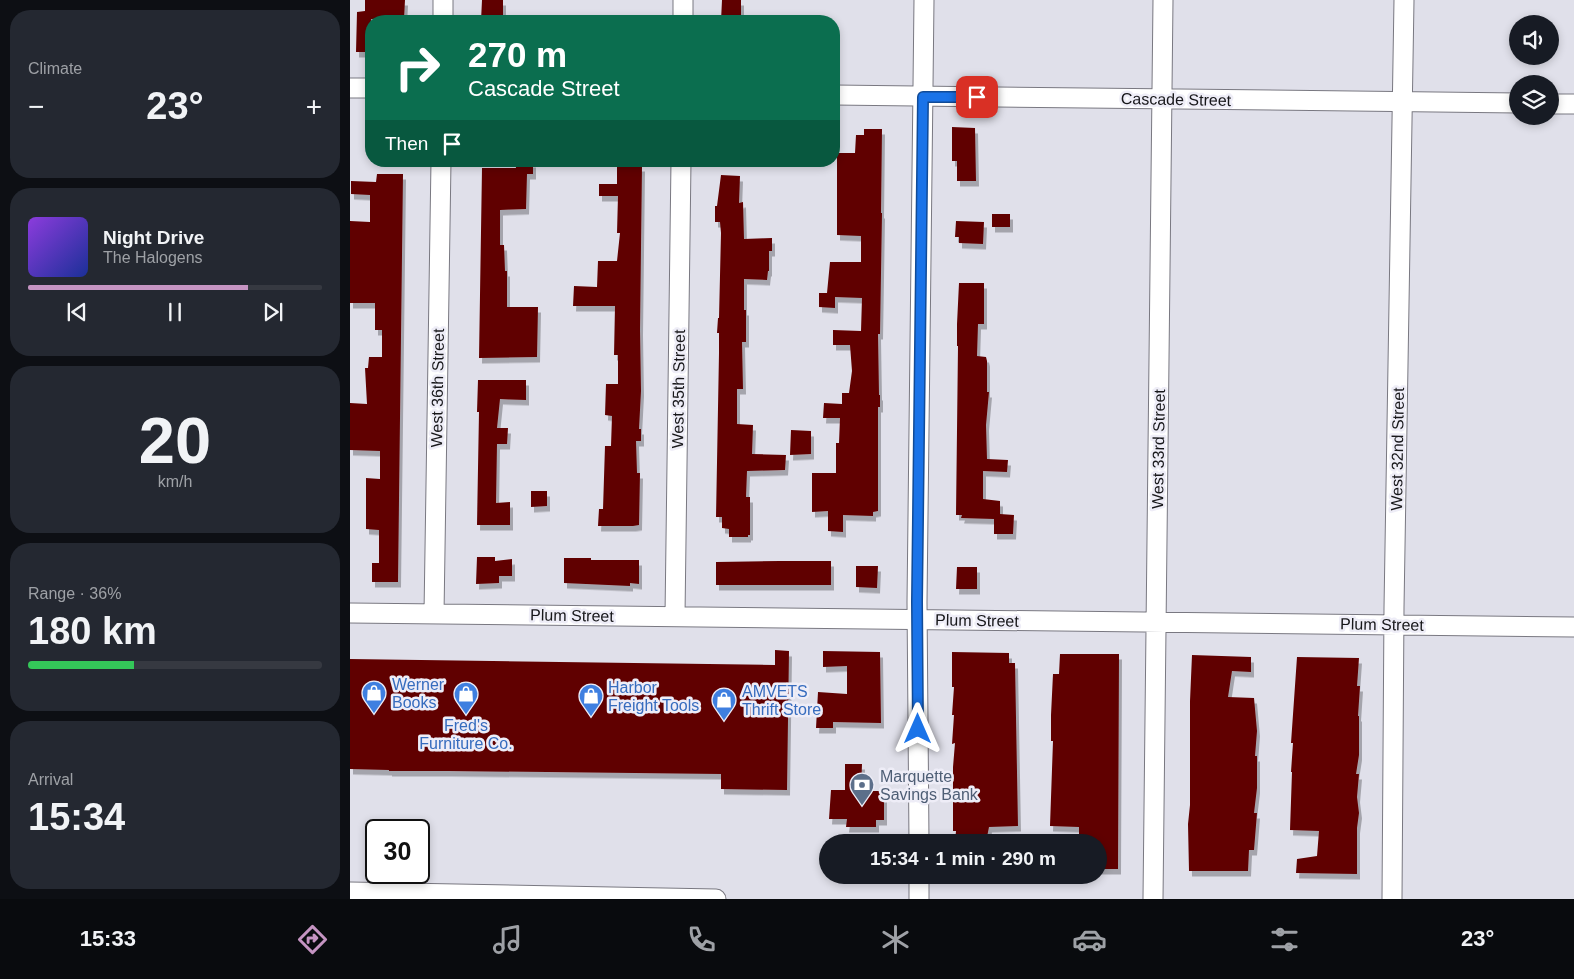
<!DOCTYPE html>
<html lang="en">
<head>
<meta charset="utf-8">
<style>
  :root { --surface:#171b24; --page:#242831; --text:#f1f3f6; --muted:#9ea1a6; --line:#363941; --accent:#c594c2 }
  body { margin:0; font-family:Helvetica,sans-serif; background:var(--page); color:var(--text); height:100vh; display:flex; flex-direction:column; font-size:19px; white-space:nowrap }
  * { box-sizing:border-box; margin:0 }
  p { font-size:16px; color:var(--muted) }
  .icon { flex:none; width:28px; height:28px; fill:none; stroke:currentColor; stroke-width:2; stroke-linecap:round; stroke-linejoin:round }
  .map { position:relative; flex:1; overflow:hidden }
  .details { display:flex; flex-direction:column; gap:10px; padding:10px; background:#0d0f14; width:350px }
  .details>* { flex:none }
  .banner { position:absolute; left:15px; top:15px; width:475px; height:152px; border-radius:20px; box-shadow:0 2px 8px #0003; background:#0b6e4f; color:#fff; overflow:hidden }
  .tools { position:absolute; left:1159px; top:15px; display:grid; gap:10px }
  .tools a { display:grid; place-items:center; width:50px; height:50px; border-radius:50%; background:var(--surface); box-shadow:0 2px 8px #0003; font-size:25px }
  .speed { position:absolute; left:15px; top:819px; display:flex; gap:10px; font-size:25px; font-weight:700; text-align:center }
  .speed>* { display:grid; place-content:center; width:65px; height:65px; border-radius:50%; background:var(--surface); box-shadow:0 2px 8px #0003; line-height:1 }
  .speed .limit { border:2px solid #111; border-radius:8px; background:#fff; color:#111 }
  .pin { position:absolute; display:grid; place-items:center; width:42px; height:42px; color:#fff; margin:-21px; border-radius:10px; box-shadow:0 2px 8px #0006 }
  .me { position:absolute; width:55px; margin:-28px; rotate:0deg; stroke-linejoin:round; filter:drop-shadow(0 0 4px #0008) }
  .turn { display:flex; align-items:center; gap:18px; height:105px; padding:0 20px; font-size:22px }
  .turn .icon { width:65px; height:65px; stroke-width:2.5 }
  .turn b { display:block; font-size:35px; line-height:42px }
  .then { display:flex; align-items:center; height:48px; padding:0 20px; background:#0003; gap:10px; font-size:19px }
  .big { font-size:38px; font-weight:700; line-height:1.1 }
  .details .tile { flex:1; display:flex; flex-direction:column; justify-content:center; gap:8px; min-width:0; padding:0 18px; border-radius:20px; background:var(--page) }
  .details .dial { align-items:center; gap:0 }
  .dial b { font-size:65px; line-height:1 }
  .song { display:flex; align-items:center; gap:15px }
  .cover { width:60px; height:60px; border-radius:8px; background:linear-gradient(135deg,hsl(270 70% 55%),hsl(230 70% 35%)) }
  .played { height:5px; border-radius:2px; background:linear-gradient(90deg,var(--accent) 75%,var(--line) 75%) }
  .keys { display:flex; justify-content:space-around; direction:ltr }
  .heat { display:flex; justify-content:space-between; align-items:center; font-size:28px; direction:ltr }
  .charge { height:8px; border-radius:4px; background:linear-gradient(90deg,#34c759 36%,var(--line) 0) }
  .trip { position:absolute; left:469px; top:834px; width:288px; height:50px; border-radius:25px; background:var(--surface); box-shadow:0 2px 8px #0003; font-weight:700; line-height:50px; text-align:center }
  .dock { display:flex; height:80px; justify-content:space-around; align-items:center; background:#090b0e; color:var(--muted) }
  .dock .icon { width:35px; height:35px }
  .dock .on { color:var(--accent) }
  .dock b { font-size:22px; color:var(--text) }
  main { display:flex; flex:1; min-height:0 }
  .map>svg:first-child { display:block }
</style>
</head>
<body>
<main>
<section class="details">
<div class="tile"><p>Climate</p>
<div class="heat"><a>−</a><b class="big">23°</b><a>+</a></div>
</div>
<div class="tile">
<div class="song"><i class="cover"></i><div><b>Night Drive</b><p>The Halogens</p></div></div>
<div class="played"></div>
<div class="keys"><svg class="icon" aria-label="previous" viewBox="0 0 24 24"><path d="M18 5L8 12l10 7zM5 5v14"/></svg><svg class="icon" aria-label="pause" viewBox="0 0 24 24"><path d="M8 5v14M16 5v14"/></svg><svg class="icon" aria-label="next" viewBox="0 0 24 24"><path d="M6 5l10 7-10 7zM19 5v14"/></svg></div>
</div>
<div class="tile dial"><b>20</b><p>km/h</p></div>
<div class="tile"><p>Range · 36%</p><b class="big">180 km</b><div class="charge"></div></div>
<div class="tile"><p>Arrival</p><b class="big">15:34</b></div>
</section>
<div class="map">
<svg width="1224" height="899" viewBox="0 0 1224 899">
  <defs>
    <filter id="shadow"><feDropShadow dx="3" dy="5.5" stdDeviation="0" flood-color="#0004"/></filter>
  </defs>
  <rect width="100%" height="100%" fill="#e0e0ea"/>
  <path fill="#610006" filter="url(#shadow)" d="M15 0H55L54 19H21L20 52H6L7 12 15 11Z
    M132 0H153V21H131Z
    M372 0H391V21H371Z
    M602 127 625 128 626 181H607V161H602Z
    M514 129H532L531 213H532L530 334H528L529 395H530V407H528V511L523 512V516L493 515V532L478 531V511L462 512V473H486V443H489L490 418H473L474 403 492 404V393H499L502 371 500 345H483V330L511 331 512 298 485 297V308L469 307V293H477L480 262H511V236L487 235V153H505L506 135H514Z
    M165 162H183V174H177L176 209 150 210V245H154L155 271H157V307H188L187 357 129 358 132 168H166Z
    M267 166H292L290 330 291 391 289 429H291V441H286L287 473H290L289 525 283 526H248L249 509H253L255 446H261L262 416 255 415 256 384H268V355H264L265 306H223L224 286 247 287 248 261H267L270 233H267L268 196H249V184H267Z
    M27 174H53L48 582H22V563H29V530L16 529V478L30 479V451L0 450V403L17 404 15 368H18L19 357H32V330H25V303H0V221L20 222V195L1 194V181L26 182Z
    M371 175 390 176 389 203 393 202 394 239 422 238V251H419V271H418L417 280 394 279V310H396V342H392L393 389H387V424L403 425 402 454 436 455 435 470 397 471 396 497H400V535H398V537H379V529L372 528V517H366L369 353V333H367L368 318H369L371 233 370 222H365V206H367Z
    M642 214H660V227H642Z
    M606 221 634 222 633 244 609 243V237H605Z
    M609 283H634V324H628L627 356 636 357 637 361V392H639L636 425 637 459 658 460 657 472 633 471V499L650 501V514L664 515 663 534H644V519L611 518 612 515H606L608 346H607V324Z
    M128 380H176V400L150 399 147 428H158L157 444H147L146 503 160 502V525H127L129 412H127Z
    M441 430 461 431V454L440 455Z
    M181 491H197V506L181 507Z
    M127 557H145V561L162 559V576H149V583L126 584Z
    M214 558H241V560H289V584L280 583V586L214 583Z
    M430 561H481V585H366V562Z
    M506 566H528L527 588 506 587Z
    M607 567H627V589H606Z
    M425 650 439 651 437 790 371 789V774L98 771H39V770L0 769V659L425 665Z
    M473 651 530 652 531 723 483 722V728H466L468 692 497 694V666L473 667Z
    M602 652 659 653V663H665L668 826 639 827 636 842H605L606 831H603V767L605 743 602 744 604 715H602L604 687H602Z
    M710 654H769L768 869H748V842H733L734 837H729V827L700 826 703 741H701V715L703 674H709Z
    M842 655 901 657V672L882 671 878 697 904 698 907 731 905 756H907V788L904 813H907L904 850H899L898 871H839L838 824 840 805V701Z
    M947 657 1009 658 1007 686H1010L1008 716H1009V755L1006 774H1009L1007 797 1009 813 1007 828V874L946 873 947 859 967 856 969 831 940 830 942 772H941L943 743H941Z
    M495 764H512L511 791H534V820H526V827H496L497 819H479L481 790H495Z"/>
  <g fill="none" stroke-linecap="round" stroke-linejoin="round">
    <defs>
      <path id="minor" d="M93 21V0
        M333 21V0
        M0 88H21
        M484 95 1168 103
        M1200 104H1224
        M0 613 1224 627
        M84 614 91 161
        M325 616 331 161
        M569 842 567 602 574 0
        M569 875V899
        M0 892 366 899
        M803 899 813 0
        M1042 899 1044 608 1054 0"/>
    </defs>
    <use href="#minor" stroke="#797881" stroke-width="21"/>
    <use href="#minor" stroke="#fff" stroke-width="19"/>
  </g>
  <g fill="none" stroke-linecap="round" stroke-linejoin="round">
    <defs>
      <path id="route" d="M568 729 567 602 573 97H627"/>
    </defs>
    <use href="#route" stroke="#114b97" stroke-width="12"/>
    <use href="#route" stroke="#1a73e8" stroke-width="9"/>
  </g>
  <defs>
    <symbol id="shop-pin" viewBox="-11 -11 22 30"><path d="M0 17L-7.5 6A9.5 9.5 0 1 1 7.5 6Z" fill="#3f7fe0" stroke="#eeedf7"/><path d="M-5-2.5h2.3a2.7 3.5 0 0 1 5.4 0H5L5.5 6h-11ZM-1.5-2.5h3a1.5 2.3 0 0 0-3 0Z" fill="#fff"/></symbol>
    <symbol id="bank-pin" viewBox="-11 -11 22 30"><path d="M0 17L-7.5 6A9.5 9.5 0 1 1 7.5 6Z" fill="#5c6f8a" stroke="#eeedf7"/><path d="M-6-4H6V4H-6ZM0-2.3a2.3 2.3 0 1 0 0 4.6a2.3 2.3 0 1 0 0-4.6Z" fill="#fff"/></symbol>
  </defs>
  <g fill-rule="evenodd">
    <use href="#shop-pin" x="10" y="679" width="28" height="38"/>
    <use href="#shop-pin" x="102" y="680" width="28" height="38"/>
    <use href="#shop-pin" x="227" y="682" width="28" height="38"/>
    <use href="#shop-pin" x="360" y="686" width="28" height="38"/>
    <use href="#bank-pin" x="498" y="771" width="28" height="38"/>
  </g>
  <g text-anchor="middle" stroke-width="5" stroke-linejoin="round" paint-order="stroke">
    <g font-size="16" fill="#17171a" stroke="#eeedf7">
      <text transform="translate(826 99) rotate(1)" y="6">Cascade Street</text>
      <text transform="translate(87 388) rotate(-89)" y="6">West 36th Street</text>
      <text transform="translate(328 389) rotate(-89)" y="6">West 35th Street</text>
      <text transform="translate(808 449) rotate(-89)" y="6">West 33rd Street</text>
      <text transform="translate(1047 449) rotate(-89)" y="6">West 32nd Street</text>
      <text transform="translate(222 615) rotate(1)" y="6">Plum Street</text>
      <text transform="translate(627 620) rotate(1)" y="6">Plum Street</text>
      <text transform="translate(1032 624) rotate(1)" y="6">Plum Street</text>
    </g>
    <g font-size="16" fill="#366cbe" stroke="#eeedf7" text-anchor="start">
      <text x="42" y="690">Werner<tspan x="42" dy="18">Books</tspan></text>
      <text x="258" y="693">Harbor<tspan x="258" dy="18">Freight Tools</tspan></text>
      <text x="392" y="697">AMVETS<tspan x="392" dy="18">Thrift Store</tspan></text>
      <text x="116" y="731" text-anchor="middle">Fred's<tspan x="116" dy="18">Furniture Co.</tspan></text>
    </g>
    <g font-size="16" fill="#4e5e75" stroke="#eeedf7" text-anchor="start">
      <text x="530" y="782">Marquette<tspan x="530" dy="18">Savings Bank</tspan></text>
    </g>
  </g>
</svg>
<div class="tools">
<a><svg class="icon" aria-label="sound" viewBox="0 0 24 24"><path d="M4 9h4l5-4v14l-5-4H4zM17 9q2 3 0 6"/></svg></a>
<a><svg class="icon" aria-label="layers" viewBox="0 0 24 24"><path d="M12 4l9 5-9 5-9-5zM3 14l9 5 9-5"/></svg></a>
</div>
<div class="speed"><div class="limit">30</div></div>
<div class="pin" style="left:627px;top:97px;background:#d93025"><svg class="icon" aria-label="arrive" viewBox="0 0 24 24"><path d="M6 21V4h12l-3 4 3 4H6"/></svg></div>
<svg class="me" style="left:568px;top:729px" viewBox="-20 -20 40 40"><path d="M0-17L14 15 0 8-14 15z" fill="#1a73e8" stroke="#fff" stroke-width="4"/></svg>
<div class="trip">15:34 · 1 min · 290 m</div>
<div class="banner">
<div class="turn"><svg class="icon" aria-label="right" viewBox="0 0 24 24"><path d="M7 20v-9h11M14 6l5 5-5 5"/></svg><div><b>270 m</b>Cascade Street</div></div>
<div class="then">Then<svg class="icon" aria-label="arrive" viewBox="0 0 24 24"><path d="M6 21V4h12l-3 4 3 4H6"/></svg></div>
</div>
</div>
</main>
<nav class="dock">
<b>15:33</b>
<svg class="icon on" aria-label="directions" viewBox="0 0 24 24"><path d="M12 3l9 9-9 9-9-9zM9 14v-3h6M13 9l2 2-2 2"/></svg>
<svg class="icon" aria-label="music" viewBox="0 0 24 24"><path d="M9 18V5l10-2v13"/><circle cx="6" cy="18" r="3"/><circle cx="16" cy="16" r="3"/></svg>
<svg class="icon" aria-label="phone" viewBox="0 0 24 24"><path d="M5 4h4l2 5-3 2q2 4 5 5l2-3 5 2v4C11 20 4 13 5 4z"/></svg>
<svg class="icon" aria-label="climate" viewBox="0 0 24 24"><path d="M12 3v18M4 7l16 10M4 17L20 7"/></svg>
<svg class="icon" aria-label="car" viewBox="0 0 24 24"><path d="M5 17H2v-5l4-1 3-4h7l3 4 3 1v5h-3M9 17h6M6 11h13"/><circle cx="7" cy="17" r="2"/><circle cx="17" cy="17" r="2"/></svg>
<svg class="icon" aria-label="filters" viewBox="0 0 24 24"><path d="M4 7h16M4 17h16"/><circle cx="9" cy="7" r="2"/><circle cx="15" cy="17" r="2"/></svg>
<b>23°</b>
</nav>
</body>
</html>
